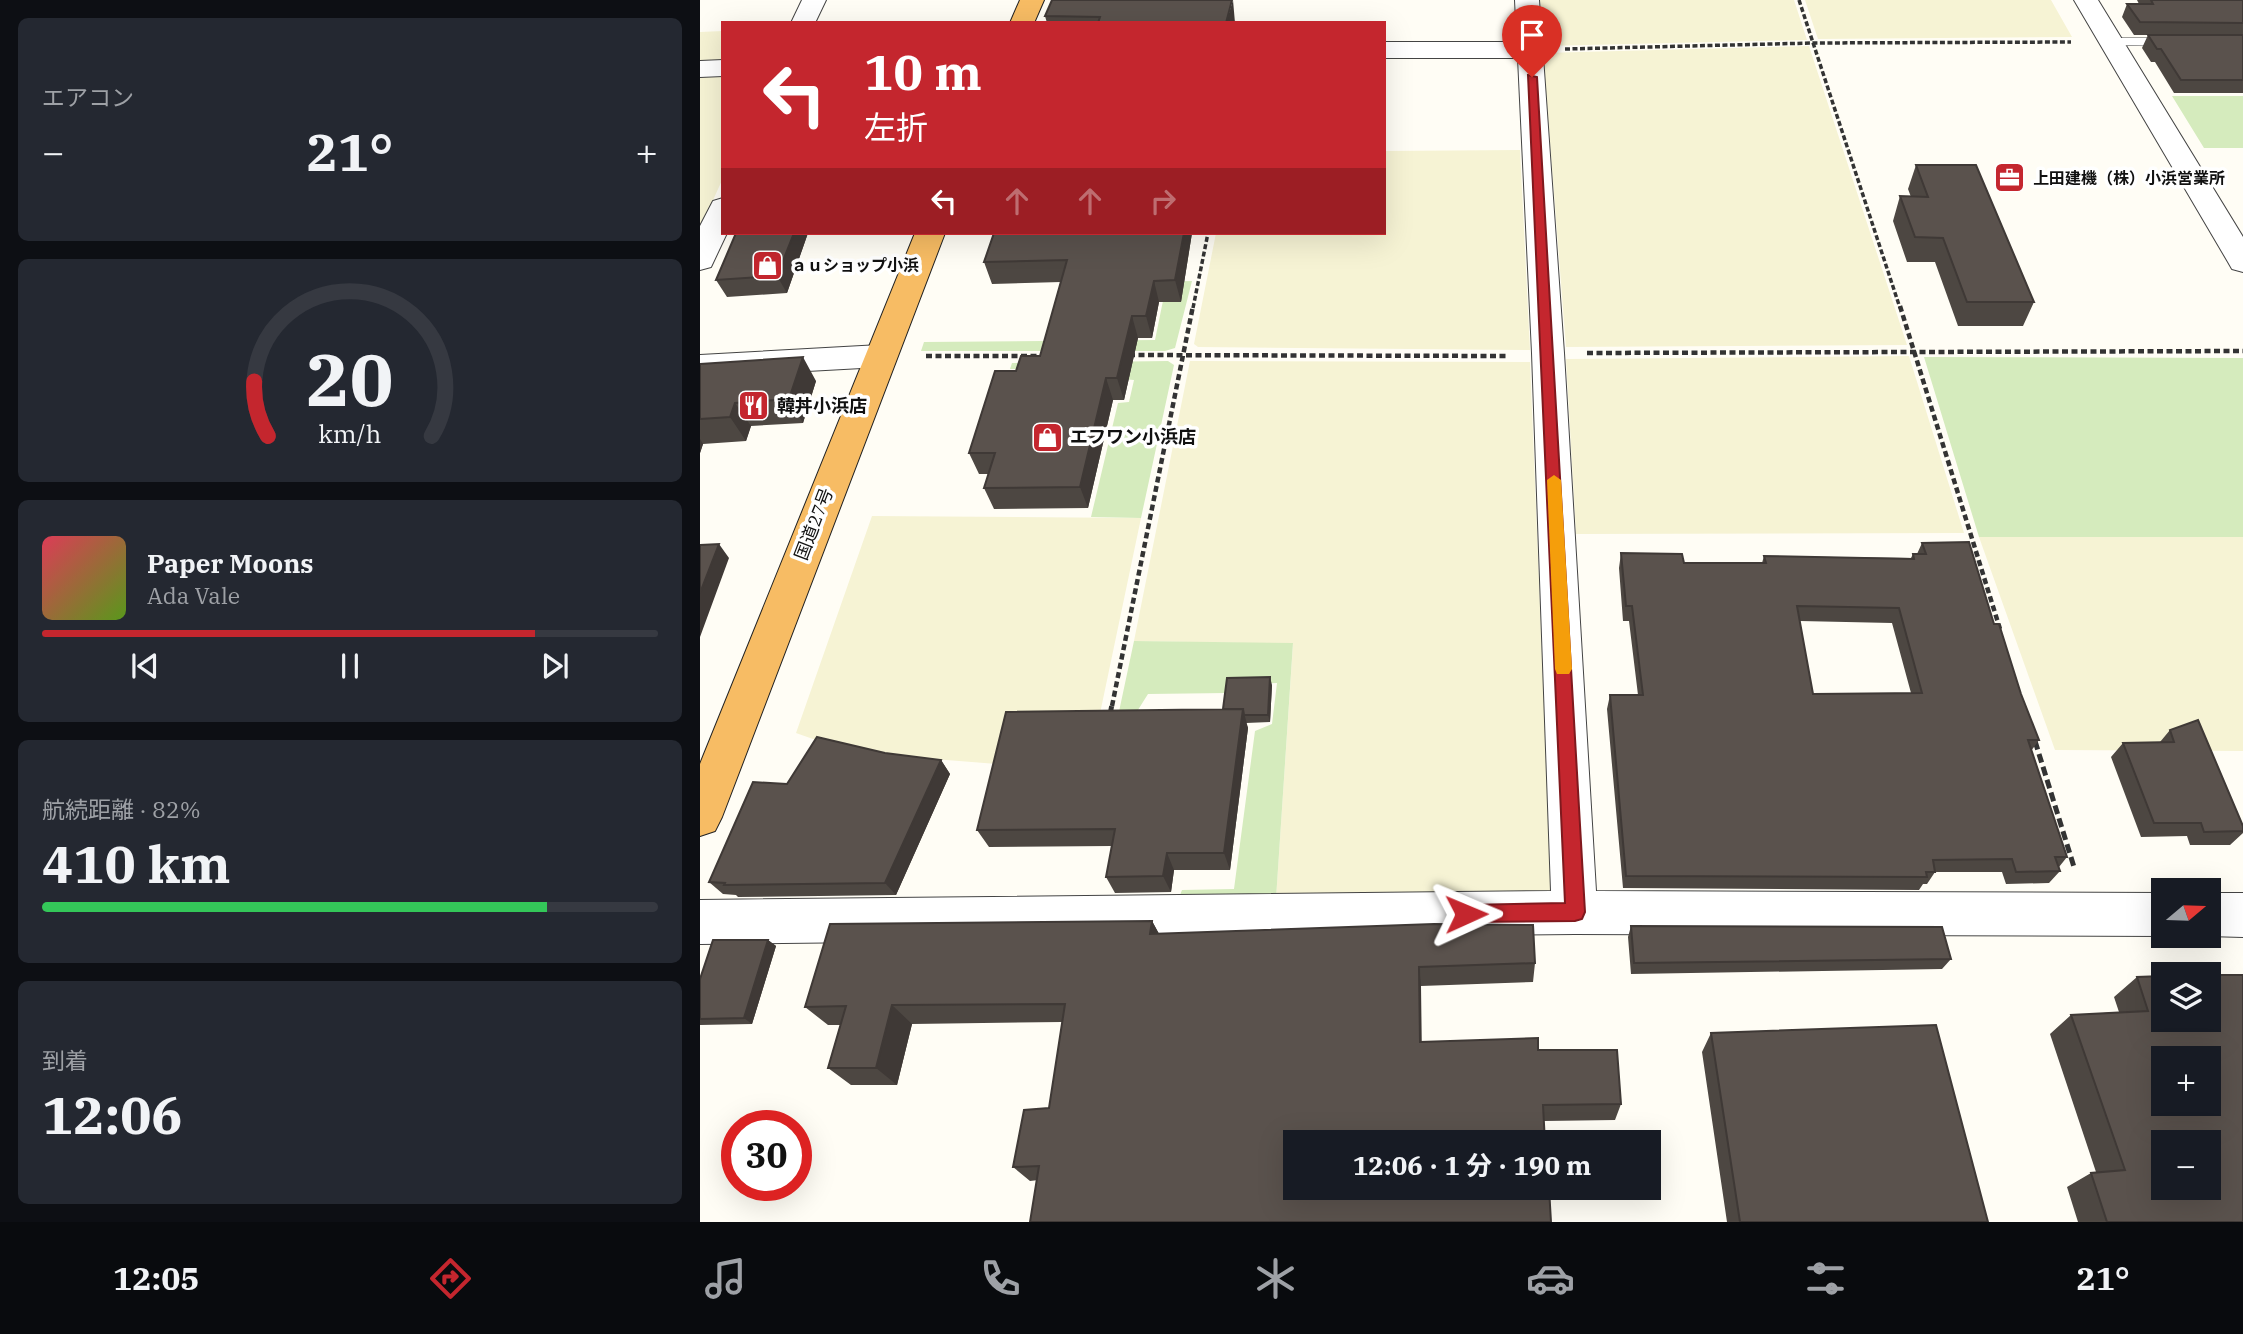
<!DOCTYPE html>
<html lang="ja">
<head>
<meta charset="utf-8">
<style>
  :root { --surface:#171b24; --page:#242831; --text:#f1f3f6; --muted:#9ea1a6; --line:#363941; --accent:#c4262e }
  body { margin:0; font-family:"IBM Plex Serif","Noto Sans JP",serif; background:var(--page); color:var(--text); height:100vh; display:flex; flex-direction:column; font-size:26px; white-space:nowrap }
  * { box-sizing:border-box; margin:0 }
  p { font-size:23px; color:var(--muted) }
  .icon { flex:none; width:38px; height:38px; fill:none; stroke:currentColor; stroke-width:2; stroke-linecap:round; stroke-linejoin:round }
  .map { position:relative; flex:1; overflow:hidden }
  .side { display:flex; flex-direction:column; gap:18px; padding:18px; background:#0d0f14; width:700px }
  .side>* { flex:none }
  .banner { position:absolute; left:21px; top:21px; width:665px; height:214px; border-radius:0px; box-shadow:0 7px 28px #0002; background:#c4262e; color:#fff; overflow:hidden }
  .needle { width:46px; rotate:71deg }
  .fabs { position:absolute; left:1451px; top:878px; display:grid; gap:14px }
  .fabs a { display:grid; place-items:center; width:70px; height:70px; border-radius:0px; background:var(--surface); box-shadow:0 7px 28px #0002; font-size:35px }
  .speed { position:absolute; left:21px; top:1110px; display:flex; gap:14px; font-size:35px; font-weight:700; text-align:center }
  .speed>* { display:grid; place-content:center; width:91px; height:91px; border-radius:50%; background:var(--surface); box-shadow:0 7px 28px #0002; line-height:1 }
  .speed .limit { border:10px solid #d22; background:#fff; color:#111 }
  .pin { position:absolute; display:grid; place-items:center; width:60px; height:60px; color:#fff; margin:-72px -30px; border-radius:50% 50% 50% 0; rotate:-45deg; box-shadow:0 0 7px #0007 }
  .pin .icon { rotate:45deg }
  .me { position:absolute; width:77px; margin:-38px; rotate:89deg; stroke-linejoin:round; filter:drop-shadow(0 0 5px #0008) }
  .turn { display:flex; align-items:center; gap:24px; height:147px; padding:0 28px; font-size:32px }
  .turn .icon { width:91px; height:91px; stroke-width:2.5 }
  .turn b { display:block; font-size:49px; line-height:60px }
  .lanes { display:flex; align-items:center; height:66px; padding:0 28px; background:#0003; justify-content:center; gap:35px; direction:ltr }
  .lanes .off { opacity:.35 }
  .big { font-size:52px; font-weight:700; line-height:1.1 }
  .side .tile { flex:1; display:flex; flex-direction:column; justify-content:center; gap:10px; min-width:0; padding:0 24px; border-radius:10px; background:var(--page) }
  .side .dial { align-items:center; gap:0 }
  .dial svg { height:182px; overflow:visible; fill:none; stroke:var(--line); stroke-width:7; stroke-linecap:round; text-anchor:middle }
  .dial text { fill:var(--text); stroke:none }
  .song { display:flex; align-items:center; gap:21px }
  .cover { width:84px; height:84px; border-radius:10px; background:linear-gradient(135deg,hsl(350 70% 55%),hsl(90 70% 35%)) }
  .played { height:7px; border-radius:4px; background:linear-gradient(90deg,var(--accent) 80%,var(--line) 80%) }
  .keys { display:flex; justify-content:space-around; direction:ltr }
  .heat { display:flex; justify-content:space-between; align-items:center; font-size:38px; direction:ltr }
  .charge { height:10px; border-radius:5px; background:linear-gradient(90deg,#34c759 82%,var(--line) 0) }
  .trip { position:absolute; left:583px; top:1130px; width:378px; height:70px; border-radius:0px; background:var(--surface); box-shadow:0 7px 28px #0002; font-weight:700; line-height:70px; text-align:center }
  .menu { display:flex; height:112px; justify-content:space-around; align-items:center; background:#090b0e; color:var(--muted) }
  .menu .icon { width:49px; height:49px }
  .menu .on { color:var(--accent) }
  .menu b { font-size:32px; color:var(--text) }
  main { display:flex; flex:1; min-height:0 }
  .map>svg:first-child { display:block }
</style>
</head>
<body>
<main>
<section class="side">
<div class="tile"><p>エアコン</p>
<div class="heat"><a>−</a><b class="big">21°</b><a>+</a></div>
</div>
<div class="tile dial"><svg viewBox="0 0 100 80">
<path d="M14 69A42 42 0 1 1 86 69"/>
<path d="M14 69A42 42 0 0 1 8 45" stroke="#c4262e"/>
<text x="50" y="56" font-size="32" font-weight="700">20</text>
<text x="50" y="72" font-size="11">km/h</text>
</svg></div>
<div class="tile">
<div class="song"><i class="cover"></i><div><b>Paper Moons</b><p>Ada Vale</p></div></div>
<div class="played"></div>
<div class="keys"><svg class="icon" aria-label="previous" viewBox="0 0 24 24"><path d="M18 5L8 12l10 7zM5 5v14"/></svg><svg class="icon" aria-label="pause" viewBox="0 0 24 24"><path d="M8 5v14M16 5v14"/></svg><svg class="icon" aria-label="next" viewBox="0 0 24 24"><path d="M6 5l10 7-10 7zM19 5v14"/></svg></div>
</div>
<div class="tile"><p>航続距離 · 82%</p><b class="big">410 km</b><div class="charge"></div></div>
<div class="tile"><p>到着</p><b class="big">12:06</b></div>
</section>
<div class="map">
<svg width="1543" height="1222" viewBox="0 0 1543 1222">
  <rect width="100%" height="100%" fill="#fffdf5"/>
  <path fill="#f6f3d4" d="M840 0H1094L1107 40 843 46Z
    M1105 0H1351L1372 37 1118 39Z
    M23 31V62L0 63V32Z
    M1109 46 1207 345 866 347 843 53Z
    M23 76V178L0 229V77Z
    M820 150 830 350 498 347 494 344 516 233H684V151Z
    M1209 356 1264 533 876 534 866 359Z
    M490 361 830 362 852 896 576 899 593 644 434 641Z
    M172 516 441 518 398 723 297 764 183 755 127 744 96 733Z
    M1279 537H1543V751L1355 750Z"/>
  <path fill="#d5ebbd" d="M1472 96H1543V148H1504Z
    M492 281 475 348 465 351H221L224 342 455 340 466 286 396 283Z
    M1224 357 1543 358V537H1279Z
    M468 361 474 365 441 518 391 517 418 403 429 402 434 380 423 379 425 369H310L312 363Z
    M434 641 593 643 576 899 478 900 482 890 534 889 555 731 572 724 577 683 528 684 527 693 448 694 431 721H417Z"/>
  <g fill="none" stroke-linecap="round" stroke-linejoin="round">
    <defs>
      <path id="service" d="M1410 38H1473L1480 42 1473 46 1405 45 1403 42Z"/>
      <path id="minor" d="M102 0H126L115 23H91Z
        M815 0H839L864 353 896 891 1463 893 1464 936 875 934 0 944V900L851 891 832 353 818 58H684V42H817Z
        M23 60V76L0 77V61Z
        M23 198V233H27L11 267 0 270V226L13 201Z
        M180 345 191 348 196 356 191 364 180 367 0 377V355Z
        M1508 893H1543V937L1507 936Z"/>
      <path id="tertiary" d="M1374 0H1398L1543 237V272L1532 269 1528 262Z"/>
      <path id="trunk" d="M320 0H344L334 23H310Z
        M215 233H245L22 817 15 831 0 836V764Z"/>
    </defs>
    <use href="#service" stroke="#444" stroke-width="1"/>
    <use href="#minor" stroke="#444" stroke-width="2"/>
    <use href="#tertiary" stroke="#444" stroke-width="2"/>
    <use href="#trunk" stroke="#222" stroke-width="2"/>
    <path stroke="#333" stroke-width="3.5" stroke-dasharray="5 2.5" stroke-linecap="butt" d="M1099 0 1200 308
      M865 49 1113 43 1371 42
      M493 308 508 233"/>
    <path stroke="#333" stroke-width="4.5" stroke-dasharray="6 3.5" stroke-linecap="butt" d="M1200 306 1300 629
      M887 353 1543 351
      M429 355 809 356
      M226 356H343
      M412 706 493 306"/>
    <path stroke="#333" stroke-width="5" stroke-dasharray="9 4.5" stroke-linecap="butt" d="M410 715 412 704
      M1335 741 1374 867"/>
    <use href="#service" fill="#fff" fill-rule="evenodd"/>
    <use href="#minor" fill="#fff" fill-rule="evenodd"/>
    <use href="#tertiary" fill="#fff" fill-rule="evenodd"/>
    <use href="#trunk" fill="#f7bc64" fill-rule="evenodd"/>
  </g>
  <path fill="#4d4742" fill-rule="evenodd" d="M352 0 536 21 535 23H347L345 16Z
    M1437 0H1543V93H1474L1455 62H1451L1442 48 1448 35H1434L1422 17 1427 4H1439Z
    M1216 165 1334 302 1323 326H1258L1235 262H1207L1193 221 1200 196 1211 197 1208 189Z
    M108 233 87 293 27 297 16 280Z
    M492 233 481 302H459L452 338H438L424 400H413L388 508 294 509 284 488 288 474H279L269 453 316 371 340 356 361 282 292 284 284 262Z
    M0 364 116 381 103 423 51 426 46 441 3 444 0 453Z
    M1222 543 1294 624 1339 740 1331 751 1367 857 1359 867 1360 871 1349 883 1306 884 1302 872H1235L1227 884H1223L1219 890 923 888 907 709 910 695H938L929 621H923L919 568 921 553 984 563H1062L1064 556 1211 558 1213 554H1217ZM1100 621 1192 623 1211 693 1113 694Z
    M572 685 570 722 546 723 548 728 530 870H474L471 892 415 893 406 877 412 846 289 847 277 830Z
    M1470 730 1543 826V833L1530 845H1490L1487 836 1441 837 1411 757 1423 743 1460 742Z
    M185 753 241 760 250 774 196 895 38 897 36 895 23 894 9 882 87 784Z
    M452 921 459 934 835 963 833 982 721 986V1042L838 1050 921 1104 915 1120 844 1121 330 1181 313 1167 349 1108 362 1022 212 1024 197 1085H151L128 1068 141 1025H128L105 1007Z
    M931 926 1251 959 1242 969 931 974 928 937Z
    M68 940 76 946 52 1024 0 1025V979Z
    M1437 977 1543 1222H1378L1367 1187 1391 1173 1396 1172 1350 1034 1371 1015 1419 1012 1414 997Z
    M1011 1033 1288 1222H1027L1002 1052Z"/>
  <path fill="#3f3936" d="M533 0 535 23H526Z
    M94 233H108L87 293 77 276Z
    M484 233H492L481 302 475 280Z
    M454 281 459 302 452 338 446 316Z
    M432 316 438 338 424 400 417 378Z
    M103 357 116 381 103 423 89 399Z
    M406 378 413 400 388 508 380 487Z
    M35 403 51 426 46 441 30 417Z
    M0 439 3 444 0 453Z
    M19 544 29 558 0 637V593Z
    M570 677 572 685 570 722 568 715Z
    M543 709 548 728 530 870 524 853Z
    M241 760 250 774 196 895 185 883Z
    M467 853 474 870 471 892 463 876Z
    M452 921 463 941 450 934Z
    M68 940 76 946 52 1024 44 1018Z
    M719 967 721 986 722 1060 720 1042Z
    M192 1005 212 1024 197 1085 176 1068Z"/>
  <path fill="#5a524d" stroke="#3f3936" stroke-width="2" fill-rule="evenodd" d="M352 0H532L526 23H398L400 17 345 16Z
    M1451 0H1543V23L1440 22 1427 4H1453Z
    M1448 35H1543V80H1481L1461 49H1457Z
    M1216 165H1276L1334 302H1267L1243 238 1215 237 1200 196 1228 197Z
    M36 233H94L77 276 16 280Z
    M294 233H484L475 280 454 281 446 316H432L417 378H406L380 487 284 488 295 453H269L295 371H316L321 356H340L367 260 284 262Z
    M103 357 89 399 35 403 30 417 0 419V364Z
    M1269 542 1294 624H1299L1321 694 1339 740H1328L1367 857H1355L1360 871 1316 872 1312 859 1233 860 1235 872H1226L1227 877 926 876 910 695H943L932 606H926L921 553 982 554 984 563H1066L1064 556 1214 559 1213 554H1226L1222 543ZM1097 606 1199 608 1222 693 1113 694Z
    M19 544 0 593V545Z
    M570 677 568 715H544L543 709H523L527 678Z
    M543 709 524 853H467L463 876 406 877 415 829 277 830 306 712Z
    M1498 720 1543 826V831L1504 832 1501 823H1454L1423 743 1474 742 1470 730Z
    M117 737 185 753 241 760 185 883 24 885 25 883 9 882 53 782 87 784Z
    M452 921 450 934 734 924 833 925 835 963 719 967 720 1042 838 1038V1050H917L921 1104 843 1105 845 1143H595V1188H849L851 1222H330L339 1166 313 1167 324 1110 349 1108 365 1004 192 1005 176 1068H128L146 1006 105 1007 130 924Z
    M931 926 1242 927 1251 959 934 963Z
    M13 940H68L44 1018 0 1019V979Z
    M1508 975H1543V1222H1407L1391 1173 1425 1170 1371 1015 1448 1011 1437 977 1463 976V1020H1508ZM1463 1059H1508V1104H1463ZM1463 1143H1508V1188H1463Z
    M1236 1025 1288 1222H1040L1011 1033Z"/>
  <path fill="#c4262e" stroke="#7f191e" stroke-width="2" d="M828 75 837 77 885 912 882 919 875 921 766 922 759 920 756 914 759 907 766 905 865 903Z"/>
  <path fill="#f59e0b" d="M854 475 861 480 872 669 869 674H857L855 669 847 480Z"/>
  <defs>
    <symbol id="office-square" viewBox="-11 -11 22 22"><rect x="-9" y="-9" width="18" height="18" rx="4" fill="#c4262e" stroke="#fff"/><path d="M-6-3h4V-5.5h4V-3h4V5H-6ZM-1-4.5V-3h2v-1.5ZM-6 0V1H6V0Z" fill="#fff"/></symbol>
    <symbol id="shop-square" viewBox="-11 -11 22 22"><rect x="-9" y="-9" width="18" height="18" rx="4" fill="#c4262e" stroke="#fff"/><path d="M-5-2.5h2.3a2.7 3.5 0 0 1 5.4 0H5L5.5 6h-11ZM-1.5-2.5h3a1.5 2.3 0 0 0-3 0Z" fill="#fff"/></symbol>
    <symbol id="restaurant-square" viewBox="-11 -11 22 22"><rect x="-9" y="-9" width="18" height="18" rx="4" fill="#c4262e" stroke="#fff"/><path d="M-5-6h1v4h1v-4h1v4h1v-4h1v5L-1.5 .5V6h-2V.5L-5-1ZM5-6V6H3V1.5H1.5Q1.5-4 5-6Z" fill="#fff"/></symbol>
  </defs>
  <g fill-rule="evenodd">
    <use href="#office-square" x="1292" y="160" width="35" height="35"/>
    <use href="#shop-square" x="50" y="248" width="35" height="35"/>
    <use href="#restaurant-square" x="36" y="388" width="35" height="35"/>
    <use href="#shop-square" x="330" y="420" width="35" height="35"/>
  </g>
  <g text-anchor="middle" stroke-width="7" stroke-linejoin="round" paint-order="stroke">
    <g font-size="16" font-weight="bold" fill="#111" stroke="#fff" text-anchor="start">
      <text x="1333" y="184">上田建機（株）小浜営業所</text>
      <text x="91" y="271">ａｕショップ小浜</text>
    </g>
    <g font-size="18" font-weight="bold" fill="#111" stroke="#fff" text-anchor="start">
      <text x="77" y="412">韓丼小浜店</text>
      <text x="370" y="443">エフワン小浜店</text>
    </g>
    <g font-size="18" fill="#111" stroke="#fff">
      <text transform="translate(114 524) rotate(-69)" y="6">国道27号</text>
    </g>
  </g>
</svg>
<div class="fabs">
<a><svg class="needle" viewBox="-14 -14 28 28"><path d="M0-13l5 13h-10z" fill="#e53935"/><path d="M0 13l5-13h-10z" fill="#9ea1a6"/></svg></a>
<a><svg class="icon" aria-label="layers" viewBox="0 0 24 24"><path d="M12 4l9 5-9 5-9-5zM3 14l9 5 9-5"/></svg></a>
<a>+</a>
<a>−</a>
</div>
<div class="speed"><div class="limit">30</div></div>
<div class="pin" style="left:832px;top:77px;background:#d93025"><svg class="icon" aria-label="arrive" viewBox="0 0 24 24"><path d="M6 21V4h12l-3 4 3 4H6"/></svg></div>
<svg class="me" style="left:766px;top:914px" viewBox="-20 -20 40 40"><path d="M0-17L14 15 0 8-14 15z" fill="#c4262e" stroke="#fff" stroke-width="4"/></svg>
<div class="trip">12:06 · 1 分 · 190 m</div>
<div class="banner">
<div class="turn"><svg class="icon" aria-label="left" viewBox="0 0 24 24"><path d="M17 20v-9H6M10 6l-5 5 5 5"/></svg><div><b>10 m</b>左折</div></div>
<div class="lanes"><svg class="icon" aria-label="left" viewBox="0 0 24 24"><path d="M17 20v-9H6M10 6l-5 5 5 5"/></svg><svg class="icon off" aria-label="ahead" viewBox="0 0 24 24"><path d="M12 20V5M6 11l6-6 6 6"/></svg><svg class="icon off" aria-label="ahead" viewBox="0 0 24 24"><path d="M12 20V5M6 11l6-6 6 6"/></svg><svg class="icon off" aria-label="right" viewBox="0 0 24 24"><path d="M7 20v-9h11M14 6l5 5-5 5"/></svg></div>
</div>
</div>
</main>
<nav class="menu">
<b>12:05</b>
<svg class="icon on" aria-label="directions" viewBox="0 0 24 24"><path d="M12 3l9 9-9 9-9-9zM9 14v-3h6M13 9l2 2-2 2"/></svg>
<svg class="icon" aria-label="music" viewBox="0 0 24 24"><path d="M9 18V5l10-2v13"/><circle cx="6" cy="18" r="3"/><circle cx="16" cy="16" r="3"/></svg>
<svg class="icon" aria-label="phone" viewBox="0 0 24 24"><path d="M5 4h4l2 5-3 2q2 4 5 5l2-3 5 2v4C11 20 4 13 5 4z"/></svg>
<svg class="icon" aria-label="climate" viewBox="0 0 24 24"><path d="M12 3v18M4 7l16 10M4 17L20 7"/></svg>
<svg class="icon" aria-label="car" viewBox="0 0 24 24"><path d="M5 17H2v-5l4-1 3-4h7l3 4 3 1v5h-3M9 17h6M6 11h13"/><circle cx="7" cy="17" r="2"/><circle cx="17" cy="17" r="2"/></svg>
<svg class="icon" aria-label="filters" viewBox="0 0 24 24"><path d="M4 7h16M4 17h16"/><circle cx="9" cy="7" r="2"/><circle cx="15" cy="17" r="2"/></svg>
<b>21°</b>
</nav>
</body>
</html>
